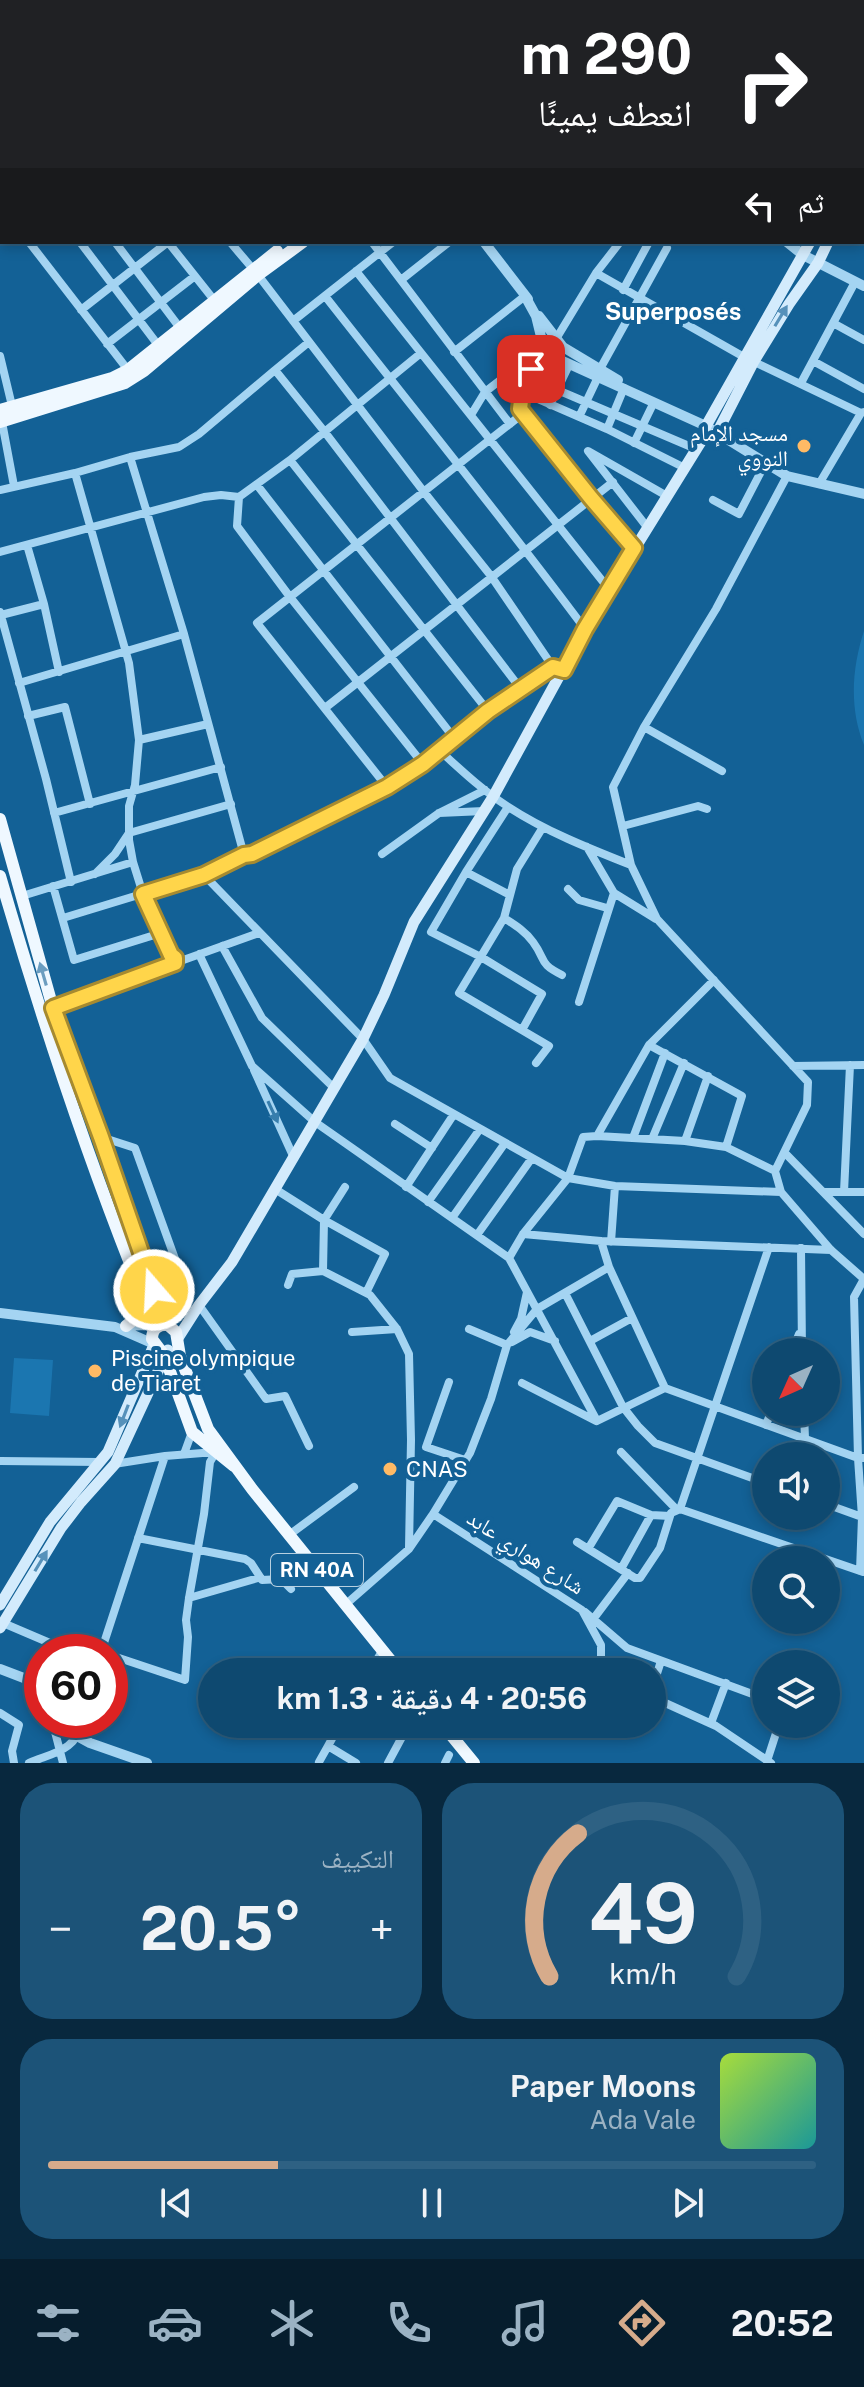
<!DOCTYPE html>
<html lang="ar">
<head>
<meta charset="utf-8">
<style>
  :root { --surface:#0e4970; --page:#1c5378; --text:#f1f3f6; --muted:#9bb2c3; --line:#2e6183; --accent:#d6ab8b }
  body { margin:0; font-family:"Public Sans","Noto Naskh Arabic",sans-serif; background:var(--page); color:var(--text); direction:rtl; height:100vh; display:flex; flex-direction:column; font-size:30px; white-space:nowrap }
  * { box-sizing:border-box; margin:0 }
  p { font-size:26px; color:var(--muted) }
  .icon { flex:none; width:44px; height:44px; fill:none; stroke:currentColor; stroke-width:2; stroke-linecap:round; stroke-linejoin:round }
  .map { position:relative; height:1763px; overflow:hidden; direction:ltr }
  .panel { display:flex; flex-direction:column; gap:20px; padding:20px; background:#08283e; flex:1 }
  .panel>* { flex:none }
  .banner { position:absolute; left:0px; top:0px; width:864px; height:244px; box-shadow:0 4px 12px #0003,0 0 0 2px var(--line); direction:rtl; background:#202124; color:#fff; overflow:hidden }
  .needle { width:52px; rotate:225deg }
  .fabs { position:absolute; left:752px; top:1338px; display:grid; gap:16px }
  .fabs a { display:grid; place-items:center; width:88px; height:88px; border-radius:50%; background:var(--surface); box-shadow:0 4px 12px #0003,0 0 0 2px var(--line); font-size:40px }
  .speed { position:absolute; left:24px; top:1634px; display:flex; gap:16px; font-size:40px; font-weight:700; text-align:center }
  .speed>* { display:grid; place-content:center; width:104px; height:104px; border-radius:50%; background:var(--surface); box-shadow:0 4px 12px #0003,0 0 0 2px var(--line); line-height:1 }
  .speed .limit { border:12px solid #d22; background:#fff; color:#111 }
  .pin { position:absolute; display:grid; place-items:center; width:68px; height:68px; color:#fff; margin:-34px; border-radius:16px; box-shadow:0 4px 12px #0006 }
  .me { position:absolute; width:88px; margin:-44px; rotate:341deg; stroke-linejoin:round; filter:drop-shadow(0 0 6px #0008) }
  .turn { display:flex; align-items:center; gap:28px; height:168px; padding:0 40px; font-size:36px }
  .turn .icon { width:104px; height:104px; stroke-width:2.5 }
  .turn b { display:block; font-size:56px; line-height:68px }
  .then { display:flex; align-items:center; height:76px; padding:0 40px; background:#0003; gap:16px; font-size:30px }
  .big { font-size:60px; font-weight:700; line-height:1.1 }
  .panel .card { flex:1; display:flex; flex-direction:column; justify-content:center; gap:12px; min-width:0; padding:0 28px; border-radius:32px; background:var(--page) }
  .panel .dial { align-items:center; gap:0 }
  .dial svg { height:208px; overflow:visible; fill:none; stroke:var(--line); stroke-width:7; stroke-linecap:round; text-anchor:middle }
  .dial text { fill:var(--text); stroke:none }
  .song { display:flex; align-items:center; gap:24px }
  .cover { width:96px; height:96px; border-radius:12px; background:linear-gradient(135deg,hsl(80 70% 55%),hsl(180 70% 35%)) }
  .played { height:8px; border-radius:4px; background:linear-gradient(90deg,var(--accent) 30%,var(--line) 30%) }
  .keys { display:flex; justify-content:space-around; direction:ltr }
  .heat { display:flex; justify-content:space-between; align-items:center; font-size:44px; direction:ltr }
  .panel .tiles { flex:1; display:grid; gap:20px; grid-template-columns:1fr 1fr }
  .card:last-child { grid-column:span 2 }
  .trip { position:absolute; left:198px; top:1658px; width:468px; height:80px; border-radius:40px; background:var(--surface); box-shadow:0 4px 12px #0003,0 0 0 2px var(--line); font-weight:700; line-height:80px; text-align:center; direction:rtl }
  .tabs { display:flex; height:128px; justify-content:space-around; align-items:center; background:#061d2d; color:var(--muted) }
  .tabs .icon { width:56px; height:56px }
  .tabs .current { color:var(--accent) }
  .tabs b { font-size:36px; color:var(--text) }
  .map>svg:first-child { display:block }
</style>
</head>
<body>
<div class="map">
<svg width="864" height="1763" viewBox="0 0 864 1763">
  <rect width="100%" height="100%" fill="#136196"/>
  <path fill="#1b76b0" d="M864 631V745C849 708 852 668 864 631Z
    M14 1358 53 1360 49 1416 10 1413Z"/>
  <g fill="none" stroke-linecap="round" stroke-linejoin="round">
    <path stroke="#a4d4f2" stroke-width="8" d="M40 0 41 2
      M94 0 96 2
      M137 0 138 2
      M235 0 236 2
      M296 0 297 2
      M380 0 382 2
      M428 0 429 2
      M542 0 543 2
      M789 0 791 2
      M114 2 116 0
      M327 2 330 0
      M370 2 373 0
      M0 25 2 28
      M0 41 2 40
      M862 83 864 85
      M0 161 2 159
      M0 204 2 207
      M29 242 128 370
      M80 242 158 345
      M115 242 180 328
      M168 242 214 300
      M230 242 258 275 424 492 491 576 553 667
      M372 242 510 424
      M356 271 608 588
      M596 273 744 357 861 413 864 412
      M401 280 449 242
      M623 290 649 242
      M325 296C412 407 501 516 585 629
      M81 310 168 242
      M293 321 393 242
      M833 323 864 340
      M309 342 275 370 324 431 520 688
      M107 344 195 276
      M454 352 525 296
      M421 353 290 460 239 497 237 526 290 597 423 764
      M0 356 13 410
      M813 361 864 389
      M600 369 667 248
      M527 377 696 449
      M801 383 855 282
      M522 392 531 369 556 339 596 273 620 242
      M550 405 569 365
      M520 409 591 498 634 548
      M471 415 485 392 548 343
      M579 417 598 377
      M2 422 14 486
      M607 429 624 388
      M634 443 654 402
      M130 457 184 634 244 855
      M290 460 488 711
      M75 473 129 663 139 740 135 785 129 806V840L133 862 143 894 171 955
      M787 476 716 609 644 727 613 787 631 865 657 919 808 1082 807 1105 775 1171 781 1192 831 1250 864 1279 854 1297 858 1458 862 1517 860 1571
      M819 484 861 413
      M257 485 454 738
      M0 490 75 473 130 457 179 447 199 434 275 370
      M713 500 739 514 766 462
      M647 527 588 451 667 496
      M27 545 44 604 59 672
      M0 552 204 497 221 495 239 497
      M0 612 46 779 71 882
      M1 615 44 604
      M19 683 184 634
      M325 708 613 482
      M28 716 65 707 90 804
      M644 727 722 771
      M139 740 208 724
      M439 750C461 770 482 790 507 806 545 831 588 848 631 865
      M387 787 257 623 516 419 520 409 522 392 607 429 685 468
      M508 807 466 872 431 932 481 957 542 994 522 1030
      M54 813 221 767
      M439 813 484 811
      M623 826 698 806 707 809
      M587 847 614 893 656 919
      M382 854 439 813 485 790
      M466 872 508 894
      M95 874 115 854 129 833 231 804
      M204 875 363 1039 390 1078 568 1178 615 1186 781 1192
      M53 886 74 960 161 933
      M568 889 579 900 607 908
      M22 896 133 862
      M63 918 204 875 244 855 252 854 387 787 423 764 488 711 553 667 564 670
      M504 918C515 925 525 931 533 942 547 961 538 963 562 975
      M222 946 262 1018 334 1088
      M199 954 252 1066 315 1122 509 1258 597 1421
      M164.5 960a5.5 5.5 0 1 1 11 0a5.5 5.5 0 1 1-11 0Z
      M175 963 259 933
      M579 1002 614 893
      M53 1008 168 966
      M649 1045 742 1096 726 1147
      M536 1063 549 1046 459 993 504 918 517 869 543 827
      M793 1066 864 1065
      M254 1070 294 1158
      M395 1124 432 1148
      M597 1136 685 1141 726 1147 775 1171
      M101 1137 135 1148 187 1292
      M633 1138 665 1053
      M652 1139 684 1063
      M685 1141 708 1076
      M785 1153 864 1234
      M345 1187 324 1220 385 1254 366 1293
      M406 1187 454 1114
      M275 1189 324 1220 323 1271
      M825 1192H864
      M844 1192 850 1065
      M428 1202 480 1129
      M452 1218 505 1143
      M523 1234 601 1241 831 1250
      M477 1235 532 1158
      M601 1241 609 1267 665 1388
      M611 1242 615 1186
      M769 1247 680 1509 863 1572
      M801 1248 802 1352
      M509 1258 523 1234 568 1178 583 1137 597 1136 649 1045 714 980
      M288 1285 292 1274 323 1271 370 1295 397 1329 409 1354 411 1440 409 1548
      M565 1293 623 1407 638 1426 655 1443 766 1483
      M199 1305 266 1399 285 1396 309 1446
      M469 1329 507 1345
      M352 1332 397 1329
      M514 1332 521 1319 527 1292
      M590 1341 632 1318
      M512 1342 530 1332 555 1341
      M792 1352 799 1334
      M449 1382 426 1447 465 1460
      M522 1383 596 1421
      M804 1412 805 1439
      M597 1421 665 1388 858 1458H864
      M766 1425 771 1412
      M621 1452 677 1510
      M184 1454 192 1432
      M0 1461 100 1462
      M114 1464 165 1456 215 1452
      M826 1504 862 1517
      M433 1514 582 1610 601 1645V1664L607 1672
      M289 1535 354 1487
      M138 1538 245 1559 251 1563 262 1580 281 1579 291 1589
      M577 1542 635 1578H640L660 1548 671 1513 680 1509
      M588 1549 617 1501 651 1515 670 1516
      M621 1569 651 1515
      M189 1598 258 1578
      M345 1605 409 1549 433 1514 470 1453 491 1399 507 1345 537 1309 609 1267
      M585 1612 627 1648 766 1699
      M594 1618 628 1573
      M3 1623 71 1652
      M101 1652 165 1456
      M110 1655 185 1680 188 1637 186 1620 189 1598 204 1514 210 1462 216 1452
      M370 1672 382 1651
      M25 1679 42 1702
      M34 1682 42 1659
      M652 1689 661 1661
      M652 1697 716 1726 771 1763
      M0 1713 19 1725 12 1751 14 1763
      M52 1720 63 1763
      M711 1723 726 1683
      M340 1724 328 1746 356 1763
      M767 1761 779 1724
      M319 1762 328 1746
      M29 1763C55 1752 76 1751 83 1720
      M388 1763 409 1724
      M445 1763 449 1755"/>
    <path stroke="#a4d4f2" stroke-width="10" d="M484 242 528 299
      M787 242 803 255 864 286
      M525 296 536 316 545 353 706 426 787 476 864 494
      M539 316 563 347 618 380
      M0 1313 115 1327 154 1344
      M125 1326 145 1325 155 1328
      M0 1669 42 1685
      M74 1720 79 1737 90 1743 147 1763"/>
    <path stroke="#d3ebfc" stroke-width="11" d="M862 142 864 138
      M862 167 864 163
      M702 440 717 433 754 361 789 304 818 263 828 242
      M178 1338 199 1305 232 1262 363 1039 384 995 414 922 493 797 585 629 702 440 706 426 810 242
      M0 1605 50 1522 108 1452 154 1345
      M0 1628 61 1528 81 1502 115 1464 168 1350"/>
    <path stroke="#eff8ff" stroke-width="12" d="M614 2H617
      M636 2 639 0
      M0 410 112 378 128 370 277 251
      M0 422 125 383 144 371 258 275 303 242
      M0 819 53 1008 168 1325
      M0 876C44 1028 95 1181 156 1328
      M126 1326 148 1308
      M234 1466 192 1432 164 1355 152 1339C152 1329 158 1324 168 1325L176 1332 180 1356 208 1429 252 1489 400 1672
      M442 1724 474 1763"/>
  </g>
  <defs><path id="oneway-solid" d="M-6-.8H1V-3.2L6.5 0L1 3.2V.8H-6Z" transform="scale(2)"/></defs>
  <g fill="#5691ba">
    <use href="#oneway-solid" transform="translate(781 316) rotate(-59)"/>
    <use href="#oneway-solid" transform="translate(124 1416) rotate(111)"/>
    <use href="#oneway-solid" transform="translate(41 1561) rotate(-59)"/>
  </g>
  <use fill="#6b9dc0" href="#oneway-solid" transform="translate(43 974) rotate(-106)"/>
  <use fill="#377ead" href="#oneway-solid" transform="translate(273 1112) rotate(65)"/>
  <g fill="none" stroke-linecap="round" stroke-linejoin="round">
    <defs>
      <path id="route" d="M154 1290 101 1137 53 1008 175 963V958L171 955 143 894 204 875 244 855 252 854 387 787 423 764 488 711 553 667 564 670 585 629 634 548 591 498 520 409 522 392 531 369"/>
    </defs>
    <use href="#route" stroke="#a68a30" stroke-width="20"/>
    <use href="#route" stroke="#ffd54a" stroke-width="14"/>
  </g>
  <g fill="#ffba65" stroke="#136196" stroke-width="3">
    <circle cx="804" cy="446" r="8"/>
    <circle cx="95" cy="1371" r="8"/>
    <circle cx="390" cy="1469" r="8"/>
  </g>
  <g text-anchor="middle" stroke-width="8" stroke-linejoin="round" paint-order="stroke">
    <rect fill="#136196" stroke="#b8d0e0" stroke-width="2" x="271" y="1554" width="92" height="32" rx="6"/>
    <g font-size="20" font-weight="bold" fill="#fff">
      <text x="317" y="1577">RN 40A</text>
    </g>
    <g font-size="22" fill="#fff" stroke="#136196" text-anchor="start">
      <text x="788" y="441" text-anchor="end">مسجد الإمام<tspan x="788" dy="25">النووي</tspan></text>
      <text x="111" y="1366">Piscine olympique<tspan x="111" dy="25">de Tiaret</tspan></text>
      <text x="406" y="1477">CNAS</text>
    </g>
    <g font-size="22" fill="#fff" stroke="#136196">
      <text transform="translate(526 1552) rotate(33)" y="8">شارع هواري عابد</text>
    </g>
    <g font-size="24" font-weight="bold" fill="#fff" stroke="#136196">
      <text x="673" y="320">Superposés</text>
    </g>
  </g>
</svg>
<div class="fabs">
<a><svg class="needle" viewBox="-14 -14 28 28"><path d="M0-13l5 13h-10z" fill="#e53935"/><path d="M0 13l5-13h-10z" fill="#9bb2c3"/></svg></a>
<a><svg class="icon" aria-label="sound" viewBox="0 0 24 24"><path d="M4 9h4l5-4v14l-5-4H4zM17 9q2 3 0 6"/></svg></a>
<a><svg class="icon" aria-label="search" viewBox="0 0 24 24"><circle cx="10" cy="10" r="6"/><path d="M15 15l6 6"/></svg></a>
<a><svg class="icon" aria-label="layers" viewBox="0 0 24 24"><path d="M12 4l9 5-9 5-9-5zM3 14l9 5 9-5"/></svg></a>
</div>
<div class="speed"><div class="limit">60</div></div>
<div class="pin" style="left:531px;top:369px;background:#d93025"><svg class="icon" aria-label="arrive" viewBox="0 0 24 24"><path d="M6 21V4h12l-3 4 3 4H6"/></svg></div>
<svg class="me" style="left:154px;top:1290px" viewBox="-20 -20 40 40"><circle r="17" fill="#ffd54a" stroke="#fff" stroke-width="3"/><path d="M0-11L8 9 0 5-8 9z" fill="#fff"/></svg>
<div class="trip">20:56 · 4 دقيقة · 1.3 km</div>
<div class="banner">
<div class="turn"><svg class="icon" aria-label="right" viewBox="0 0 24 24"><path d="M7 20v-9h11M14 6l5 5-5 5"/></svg><div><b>290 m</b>انعطف يمينًا</div></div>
<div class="then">ثم<svg class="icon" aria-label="left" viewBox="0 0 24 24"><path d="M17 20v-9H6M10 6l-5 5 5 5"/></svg></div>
</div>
</div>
<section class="panel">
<div class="tiles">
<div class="card dial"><svg viewBox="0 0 100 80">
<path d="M14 69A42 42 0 1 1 86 69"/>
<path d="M14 69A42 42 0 0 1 25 14" stroke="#d6ab8b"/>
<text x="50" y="56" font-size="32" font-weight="700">49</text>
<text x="50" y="72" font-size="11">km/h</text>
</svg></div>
<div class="card"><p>التكييف</p>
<div class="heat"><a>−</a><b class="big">20.5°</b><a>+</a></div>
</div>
<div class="card">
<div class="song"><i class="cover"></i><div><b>Paper Moons</b><p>Ada Vale</p></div></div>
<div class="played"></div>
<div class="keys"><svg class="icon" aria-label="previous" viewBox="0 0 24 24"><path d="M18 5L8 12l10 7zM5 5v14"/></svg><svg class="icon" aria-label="pause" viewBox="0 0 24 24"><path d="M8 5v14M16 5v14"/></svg><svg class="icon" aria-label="next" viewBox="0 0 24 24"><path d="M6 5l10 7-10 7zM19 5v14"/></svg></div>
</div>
</div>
</section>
<nav class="tabs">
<b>20:52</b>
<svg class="icon current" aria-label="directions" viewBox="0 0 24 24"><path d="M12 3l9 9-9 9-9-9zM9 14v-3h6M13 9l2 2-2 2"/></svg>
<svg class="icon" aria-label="music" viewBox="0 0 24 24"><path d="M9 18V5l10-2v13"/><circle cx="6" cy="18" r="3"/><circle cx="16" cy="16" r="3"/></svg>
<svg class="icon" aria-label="phone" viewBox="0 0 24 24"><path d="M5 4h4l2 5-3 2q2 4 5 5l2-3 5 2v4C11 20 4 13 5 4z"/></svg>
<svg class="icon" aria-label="climate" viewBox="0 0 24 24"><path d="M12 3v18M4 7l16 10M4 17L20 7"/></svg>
<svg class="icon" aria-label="car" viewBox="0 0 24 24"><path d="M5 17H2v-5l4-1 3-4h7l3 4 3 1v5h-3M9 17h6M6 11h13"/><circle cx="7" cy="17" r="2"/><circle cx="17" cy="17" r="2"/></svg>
<svg class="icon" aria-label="filters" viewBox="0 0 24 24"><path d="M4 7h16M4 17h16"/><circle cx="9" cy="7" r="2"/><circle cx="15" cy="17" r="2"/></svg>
</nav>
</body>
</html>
